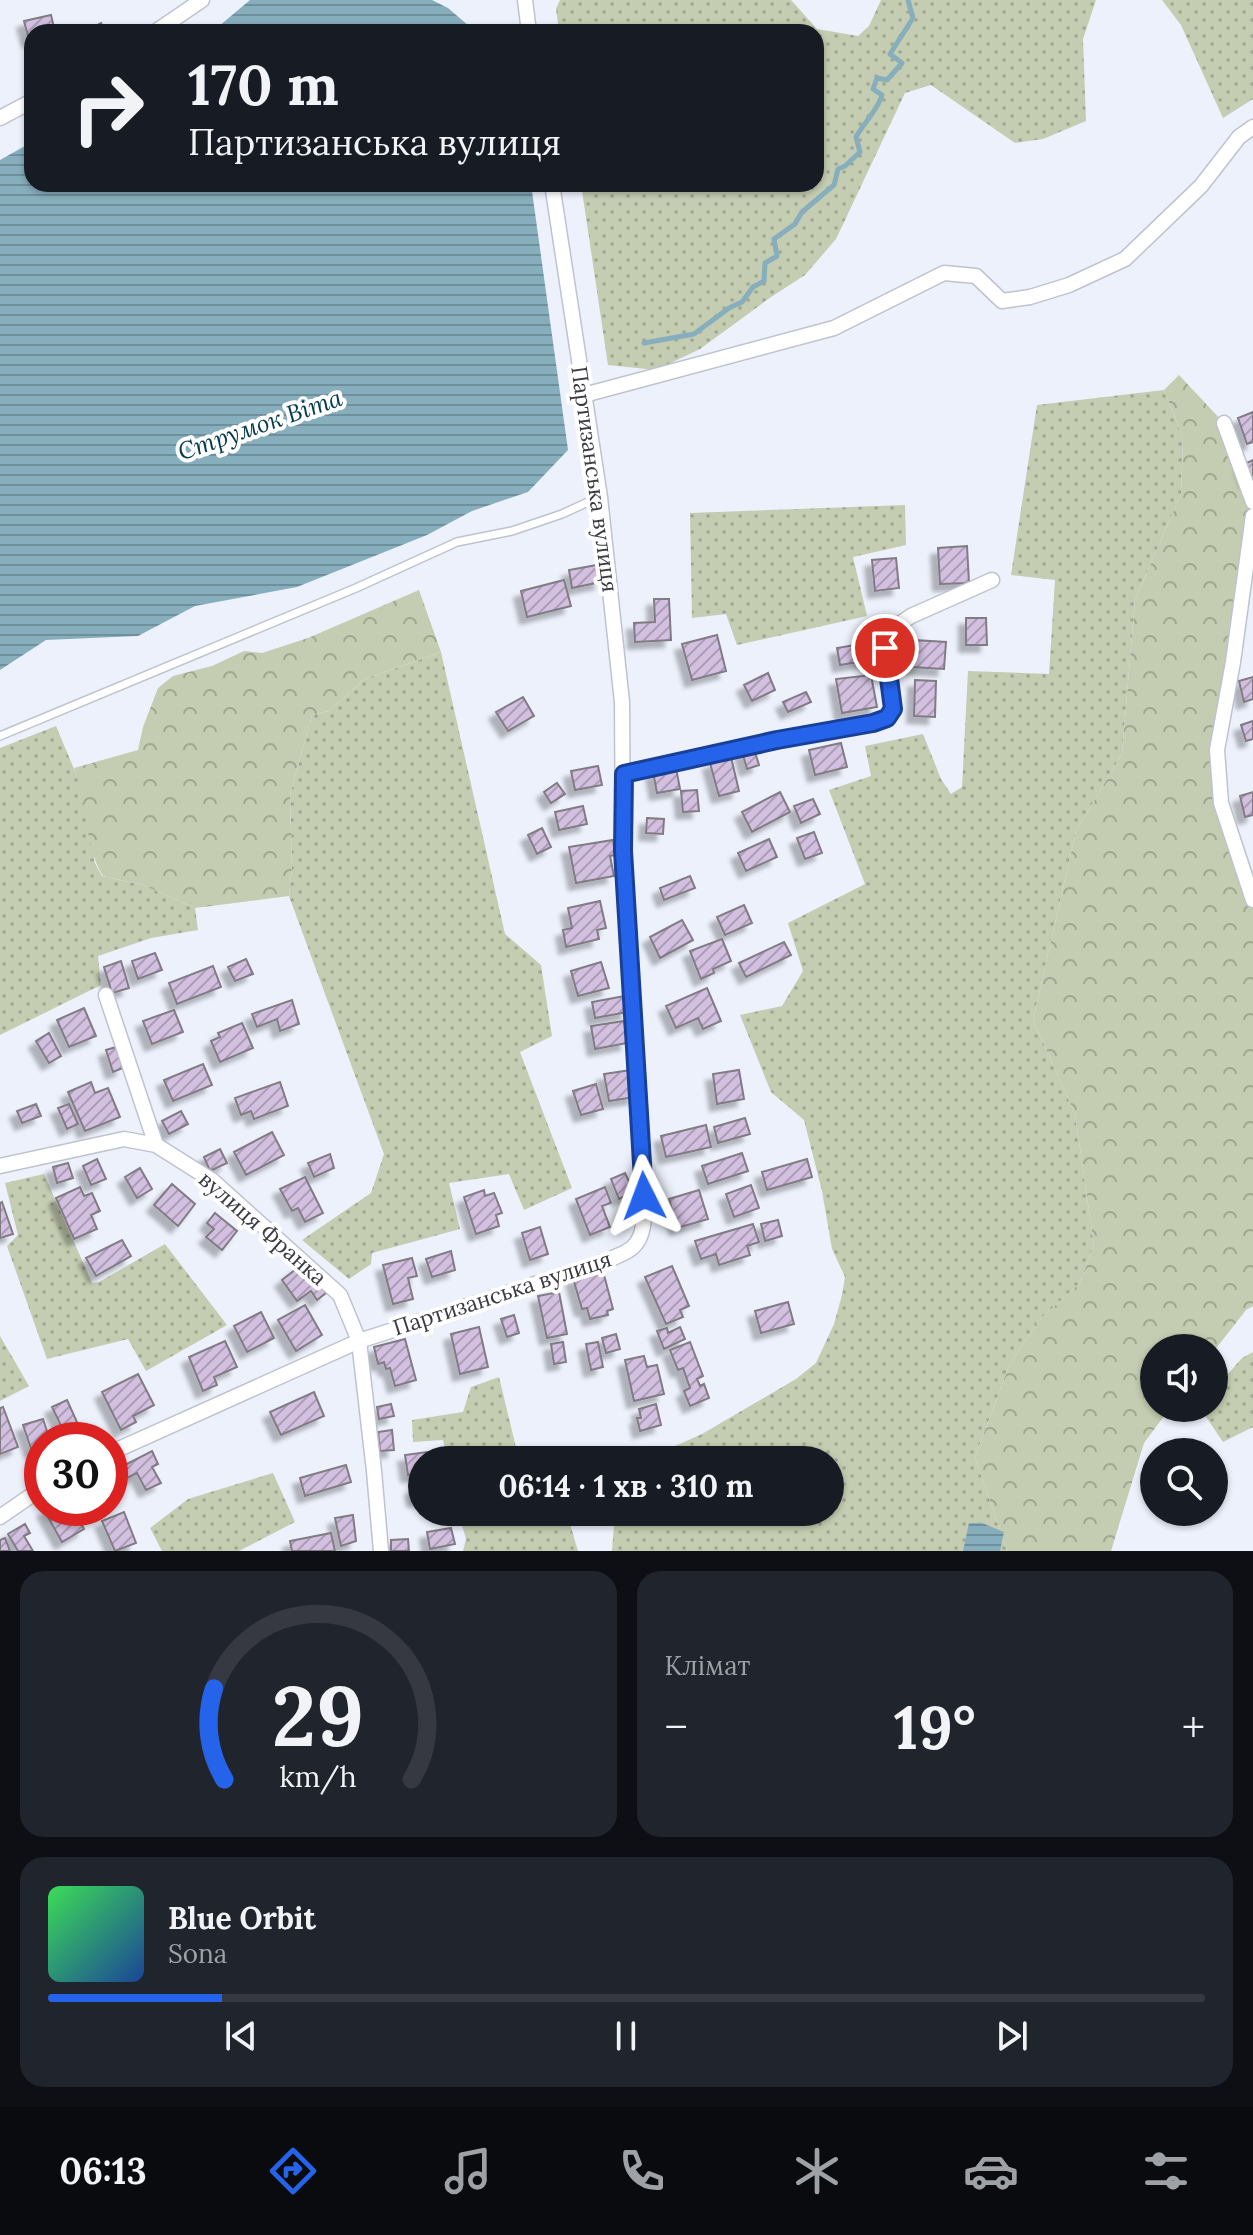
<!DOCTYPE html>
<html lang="uk">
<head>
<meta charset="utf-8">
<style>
  :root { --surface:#171b24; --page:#20242c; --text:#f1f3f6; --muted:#9ea1a6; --line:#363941; --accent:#2563eb }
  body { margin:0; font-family:Lora,serif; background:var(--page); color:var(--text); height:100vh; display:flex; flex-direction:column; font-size:30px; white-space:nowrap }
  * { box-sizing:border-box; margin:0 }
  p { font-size:26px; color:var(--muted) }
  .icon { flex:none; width:44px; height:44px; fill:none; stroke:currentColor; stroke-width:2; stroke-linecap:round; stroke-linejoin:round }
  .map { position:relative; height:1551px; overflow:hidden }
  .panel { display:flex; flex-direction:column; gap:20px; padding:20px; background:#0d0f14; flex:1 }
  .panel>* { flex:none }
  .banner { position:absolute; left:24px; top:24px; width:800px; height:168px; border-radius:24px; box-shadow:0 2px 6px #0004; background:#171b24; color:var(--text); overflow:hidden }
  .fabs { position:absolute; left:1140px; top:1334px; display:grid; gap:16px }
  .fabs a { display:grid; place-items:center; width:88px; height:88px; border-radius:50%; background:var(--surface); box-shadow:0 2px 6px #0004; font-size:40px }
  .speed { position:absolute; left:24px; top:1422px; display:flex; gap:16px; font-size:40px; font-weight:700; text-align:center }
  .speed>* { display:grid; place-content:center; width:104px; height:104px; border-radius:50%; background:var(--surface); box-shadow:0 2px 6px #0004; line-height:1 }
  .speed .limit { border:12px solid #d22; background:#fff; color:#111 }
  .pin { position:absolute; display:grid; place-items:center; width:68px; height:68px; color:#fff; margin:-34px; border:4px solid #fff; border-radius:50%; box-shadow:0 2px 8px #0007 }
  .me { position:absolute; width:88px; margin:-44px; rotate:357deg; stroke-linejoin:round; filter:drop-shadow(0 0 6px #0008) }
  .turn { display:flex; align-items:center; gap:28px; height:168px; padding:0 32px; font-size:36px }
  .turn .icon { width:104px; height:104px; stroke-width:2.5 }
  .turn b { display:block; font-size:56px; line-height:68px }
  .big { font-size:60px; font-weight:700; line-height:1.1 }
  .panel .tile { flex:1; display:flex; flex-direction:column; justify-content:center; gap:12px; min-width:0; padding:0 28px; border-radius:24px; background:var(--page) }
  .panel .dial { align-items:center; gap:0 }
  .dial svg { height:208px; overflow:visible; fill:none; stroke:var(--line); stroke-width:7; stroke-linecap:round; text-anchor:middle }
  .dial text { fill:var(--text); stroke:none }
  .song { display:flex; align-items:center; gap:24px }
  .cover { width:96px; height:96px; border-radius:12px; background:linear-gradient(135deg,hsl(130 70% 55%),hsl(220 70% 35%)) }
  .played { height:8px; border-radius:4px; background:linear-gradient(90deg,var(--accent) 15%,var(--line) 15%) }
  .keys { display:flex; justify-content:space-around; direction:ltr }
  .heat { display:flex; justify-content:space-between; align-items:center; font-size:44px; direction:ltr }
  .panel .tiles { flex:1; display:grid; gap:20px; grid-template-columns:1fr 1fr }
  .tile:last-child { grid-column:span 2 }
  .trip { position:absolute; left:408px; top:1446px; width:436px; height:80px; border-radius:40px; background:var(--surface); box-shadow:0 2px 6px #0004; font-weight:700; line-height:80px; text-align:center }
  .tabs { display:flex; height:128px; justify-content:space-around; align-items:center; background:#090b0e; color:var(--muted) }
  .tabs .icon { width:56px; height:56px }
  .tabs .active { color:var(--accent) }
  .tabs b { font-size:36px; color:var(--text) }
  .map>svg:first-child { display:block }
</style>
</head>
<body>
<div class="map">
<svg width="1253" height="1551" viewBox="0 0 1253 1551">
  <defs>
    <pattern id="grass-dots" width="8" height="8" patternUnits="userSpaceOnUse" patternTransform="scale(2)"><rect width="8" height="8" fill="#c4ccb1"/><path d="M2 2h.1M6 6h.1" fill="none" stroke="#a0a791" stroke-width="1.8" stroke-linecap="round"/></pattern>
    <pattern id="forest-crowns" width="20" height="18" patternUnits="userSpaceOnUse" patternTransform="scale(2)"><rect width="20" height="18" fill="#c4ccb1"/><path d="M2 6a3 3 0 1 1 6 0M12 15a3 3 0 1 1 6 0" fill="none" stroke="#a0a791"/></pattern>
    <pattern id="water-rules" width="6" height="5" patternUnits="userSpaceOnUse" patternTransform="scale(2)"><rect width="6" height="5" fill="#87aebd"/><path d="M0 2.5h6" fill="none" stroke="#6f8f9b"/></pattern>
    <pattern id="building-hatch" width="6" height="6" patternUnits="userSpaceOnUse" patternTransform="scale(2)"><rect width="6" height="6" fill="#d3c0e0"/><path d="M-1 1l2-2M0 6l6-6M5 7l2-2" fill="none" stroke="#ac9db7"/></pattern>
    <filter id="shadow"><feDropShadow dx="-7" dy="7" stdDeviation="2" flood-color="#0004"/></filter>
  </defs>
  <rect width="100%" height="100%" fill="#edf1fc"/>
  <path fill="url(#grass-dots)" d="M560 0H791L817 29 858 36 869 26 881 0H1096L1083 39 1086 121 1043 139 1015 143 931 85 905 93 836 239 805 275 771 297 700 349 656 370 608 365 581 184H816V32H559L556 9Z
    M1162 0H1253V99L1223 118 1181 25Z
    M1164 390 1183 437 1181 494 1135 600 1122 754 1076 831 1033 1020 1075 1114 1094 1245 1080 1283 1038 1321 1009 1366 975 1457 1007 1551H612L615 1512H830V1460H644L702 1434 796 1379 816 1363 834 1324 842 1295 845 1277 832 1249 822 1191 804 1120 771 1092 740 1015 782 1006 803 971 788 923 865 884 829 790 871 776 865 746 923 734 941 779 951 794 962 787 968 671 1049 674 1055 580 1011 575 1037 405Z
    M905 505 906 545 853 557 867 616 737 645 726 614 692 618 690 513Z
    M441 652 505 934 541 965 552 1036 520 1052 572 1188 524 1210 509 1174 449 1183 460 1229 372 1253 371 1264 349 1279 302 1240 371 1193 384 1154 289 896 292 867 290 795 312 715 329 711 365 679Z
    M56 726 82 788 95 863 102 876 143 885 195 908 198 930 151 938 98 956 101 985 0 1035V748Z
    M44 1174 92 1283 99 1282 165 1244 227 1325 146 1371 128 1339 47 1359 7 1246 18 1235 5 1183Z
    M0 1336 29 1386 0 1401Z
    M1253 1352V1427L1223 1442 1200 1408H1214V1390L1242 1358Z
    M499 1377 519 1460H447L443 1440 413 1442 412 1420 463 1412 471 1387Z
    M273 1473 295 1522 239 1551H162L150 1528 188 1499Z
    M458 1512H531L534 1524 568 1517 578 1551H463L466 1539Z"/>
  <path fill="url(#forest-crowns)" d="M1179 375 1224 423 1253 502V516L1217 750 1221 803 1253 900V1306L1246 1310 1214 1351V1348H1154V1408H1170L1144 1443 1111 1551H1007L975 1457 1009 1366 1038 1321 1080 1283 1094 1245 1075 1114 1033 1020 1076 831 1122 754 1135 600 1181 494 1183 437 1164 390Z
    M419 590 441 652 365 679 329 711 312 715 290 795 292 867 289 896 195 908 143 885 103 876C84 845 88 803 74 768L138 750 143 727 158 688 173 676 212 666 244 651 262 653 308 638Z"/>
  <path fill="url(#water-rules)" d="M250 0H432L448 8 476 32H212Z
    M32 142V184H531L568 450 528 492 472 511 427 535 297 587 195 606 138 636 46 640 0 670V160Z
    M969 1523H982L1004 1532 1000 1551H963Z"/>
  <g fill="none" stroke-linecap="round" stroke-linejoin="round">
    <path stroke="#87aebd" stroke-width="5" d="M644 343 694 334 729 308 742 302 753 287 764 281 765 263 777 256 774 239 795 224 802 212 834 185 838 169 845 166 860 152 856 137C863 124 879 108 882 95L873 89 877 78 887 80 902 63 890 54 913 18 908 0"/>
  </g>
  <path fill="url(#building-hatch)" stroke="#817b84" stroke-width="2" filter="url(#shadow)" d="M51 15 55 32H32V39L29 40 24 21Z
    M101 23 106 32H84Z
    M1253 412V442L1247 444 1238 418Z
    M1253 460V479L1248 481 1242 465Z
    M967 546 969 583 940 584 938 548Z
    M896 558 899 588 875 591 872 560Z
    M597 565 601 582 572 588 569 570Z
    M564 580 571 606 527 617 521 591Z
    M654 599H669L671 640 635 642 634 623 655 622Z
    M966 618H986L987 645H966Z
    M717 635 726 671 692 680 682 644Z
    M914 640 946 642 944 669 912 667Z
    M873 642 876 659 840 665 837 648Z
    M768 673 775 690 752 701 744 685Z
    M871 675 877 707 842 713 836 679Z
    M1253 677V699L1244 702 1239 681Z
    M915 680 936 681 935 717 914 716Z
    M806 692 811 702 788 712 783 702Z
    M523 697 534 716 508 731 496 712Z
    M1253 721V739L1246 741 1241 725Z
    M841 743 847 767 815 775 809 750Z
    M754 749 759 765 747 769 742 752Z
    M731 757 739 791 719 796 710 763Z
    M598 766 602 785 575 790 571 771Z
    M676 768 680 789 657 793 653 772Z
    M557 783 565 794 551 803 544 792Z
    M697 790 699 811 683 812 681 791Z
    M780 792 790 812 752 832 742 812Z
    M1253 792V815L1245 817 1240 796Z
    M813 799 820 814 801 823 794 806Z
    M583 806 587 824 559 830 555 812Z
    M647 818 664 819 663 834 646 833Z
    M542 828 551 847 537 854 528 835Z
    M814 832 822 853 805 859 797 838Z
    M769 839 777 857 746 871 738 853Z
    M613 840 615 855 610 856 614 876 576 883 569 847Z
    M690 876 695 888 664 900 660 888Z
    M600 901 606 928 597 930 599 939 566 947 563 930 572 928 568 908Z
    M744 905 752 923 725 935 717 917Z
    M682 920 693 940 660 958 650 937Z
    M722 939 731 961 713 969 714 973 701 979 690 951Z
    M784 942 791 955 746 977 739 963Z
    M155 953 162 970 138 979 132 961Z
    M246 959 253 974 235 981 228 967Z
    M121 961 129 988 112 993 104 967Z
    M601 962 609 988 578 996 571 971Z
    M213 966 221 987 177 1004 169 983Z
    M707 988 721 1021 703 1029 698 1018 676 1028 666 1006Z
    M625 996 628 1012 595 1018 592 1002Z
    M292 1000 299 1024 280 1031 277 1019 257 1027 252 1014Z
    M84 1008 96 1036 69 1047 57 1020Z
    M174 1010 183 1032 152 1044 143 1021Z
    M624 1021 627 1043 595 1049 591 1026Z
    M242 1023 253 1048 220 1062 211 1041 220 1037 218 1033Z
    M49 1033 61 1056 49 1063 36 1041Z
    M116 1047 123 1068 113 1072 106 1050Z
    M203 1064 212 1085 173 1101 164 1080Z
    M631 1070 635 1097 609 1101 604 1074Z
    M739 1070 744 1099 717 1104 713 1074Z
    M91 1082 95 1093 108 1088 120 1117 85 1131 68 1092Z
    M280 1082 288 1106 254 1119 251 1111 241 1115 235 1098Z
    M596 1084 603 1109 581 1115 573 1091Z
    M36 1104 41 1116 22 1123 17 1111Z
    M69 1104 78 1124 67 1129 58 1108Z
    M181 1111 188 1124 169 1134 162 1121Z
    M745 1118 750 1134 718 1143 714 1127Z
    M706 1125 711 1147 666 1157 661 1136Z
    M272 1132 284 1155 246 1175 234 1152Z
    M220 1149 227 1163 210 1171 204 1157Z
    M742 1153 748 1171 708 1184 702 1166Z
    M330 1154 334 1168 314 1177 308 1163Z
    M97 1159 106 1179 91 1185 83 1166Z
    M807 1159 812 1177 767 1190 762 1172Z
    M68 1163 73 1178 57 1183 53 1167Z
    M140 1168 152 1189 137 1198 125 1177Z
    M625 1173 634 1192 619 1199 611 1179Z
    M305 1177 323 1213 305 1222 298 1208 292 1211 280 1189Z
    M172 1184 195 1204 178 1226 154 1205Z
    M751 1185 759 1208 734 1217 726 1194Z
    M80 1187 84 1196 92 1193 100 1211 91 1215 97 1229 74 1239 56 1198Z
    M605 1187 611 1203 602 1206 610 1227 590 1235 576 1199Z
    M484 1190 485 1196 494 1193 502 1213 496 1215 499 1226 476 1234 464 1197Z
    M699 1190 708 1219 677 1228 669 1199Z
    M2 1202 13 1234 0 1238V1203Z
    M215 1213 237 1231 222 1250 206 1237 214 1229 207 1223Z
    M778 1220 782 1236 765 1241 761 1224Z
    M753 1224 759 1242 747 1246 750 1255 719 1265 716 1254 701 1259 695 1241Z
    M540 1227 548 1254 530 1260 522 1233Z
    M122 1240 131 1256 96 1276 86 1258Z
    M451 1251 455 1270 432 1277 426 1259Z
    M412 1258 417 1276 408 1278 413 1299 393 1304 383 1265Z
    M300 1266 311 1282 316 1279 326 1293 317 1300 311 1291 297 1301 282 1280Z
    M672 1266 689 1306 680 1310 683 1317 666 1324 645 1277Z
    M603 1271 613 1309 607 1311 608 1315 590 1319 587 1308 582 1309 573 1278Z
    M559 1292 567 1334 547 1338 538 1296Z
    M788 1302 794 1324 761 1333 755 1311Z
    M305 1305 322 1335 296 1351 278 1320Z
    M261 1312 274 1338 247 1352 234 1326Z
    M514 1315 519 1333 507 1337 501 1319Z
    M479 1327 488 1367 460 1374 451 1334Z
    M680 1327 685 1339 664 1349 657 1331 667 1328 668 1333Z
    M616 1334 620 1349 606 1353 602 1338Z
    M405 1339 416 1380 395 1386 390 1368 386 1369 384 1362 378 1364 374 1347Z
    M225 1341 237 1367 214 1377 217 1385 203 1391 189 1357Z
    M563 1342 566 1362 554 1364 551 1344Z
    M598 1342 603 1367 591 1370 586 1344Z
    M690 1342 703 1376 697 1379 700 1386 704 1384 709 1398 690 1406 684 1391 690 1388 683 1368 678 1370 670 1350Z
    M644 1356 647 1367 657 1365 664 1394 634 1401 625 1360Z
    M138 1374 154 1405 133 1416 136 1422 121 1430 102 1392Z
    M314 1392 324 1416 281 1435 270 1412Z
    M67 1400 81 1431 67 1438 52 1407Z
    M391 1404 394 1416 379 1419 377 1407Z
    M656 1404 661 1425 640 1431 637 1418H641L639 1409Z
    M3 1407 18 1447 0 1454V1408Z
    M43 1419 50 1440H42V1448L32 1451 23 1425Z
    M392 1430 394 1450 380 1451 378 1432Z
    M152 1451 158 1464 152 1467 161 1483 146 1490 137 1473 127 1478 121 1467Z
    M434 1451 436 1460H422V1473L408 1475 405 1455Z
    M346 1465 351 1482 305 1496 300 1478Z
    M422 1487V1499L414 1500 412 1488Z
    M49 1508H72L84 1529 62 1542 44 1510Z
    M124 1512 136 1543 115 1551 102 1521Z
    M353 1515 356 1541 341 1546 335 1518Z
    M25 1524 30 1533 24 1536 33 1551H18L8 1534Z
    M451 1528 455 1544 430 1549 427 1532Z
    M331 1533 335 1551H292L290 1541Z
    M5 1538 10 1551H0V1540Z
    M408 1539 409 1551H391V1540Z"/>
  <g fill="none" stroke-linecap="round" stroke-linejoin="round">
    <defs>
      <path id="service" d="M0 736 356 588 457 542 512 531 562 514 599 497"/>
      <path id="minor" d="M525 0 529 32
        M155 32 202 0
        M0 118 32 101
        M584 395 834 328 944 273 976 276 1002 301 1030 297 1069 285 1125 259 1201 186 1239 137 1253 127
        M1224 423 1253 502
        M1253 516 1233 662 1217 750 1221 803 1253 900
        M624 774 777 740 873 723 887 718 893 709 885 648 889 631 911 616 992 580
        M106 995 156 1145
        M0 1166 124 1139 156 1145 213 1181 340 1295 359 1341 374 1471 381 1551
        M110 1453 359 1341 609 1260C616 1256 627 1253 633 1247 646 1235 644 1213 644 1196L623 851 622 702 600 497 552 184
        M0 1517 42 1488"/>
    </defs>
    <use href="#service" stroke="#bec3cd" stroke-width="10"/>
    <use href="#minor" stroke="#bec3cd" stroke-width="17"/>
    <use href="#service" stroke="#fff" stroke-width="7"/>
    <use href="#minor" stroke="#fff" stroke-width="14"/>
  </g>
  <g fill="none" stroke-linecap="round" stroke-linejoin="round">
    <defs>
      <path id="route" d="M644 1196 623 851 624 774 777 740 873 723 887 718 893 709 885 648"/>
    </defs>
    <use href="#route" stroke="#184099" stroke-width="20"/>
    <use href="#route" stroke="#2563eb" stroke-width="14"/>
  </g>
  <g text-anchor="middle" stroke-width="8" stroke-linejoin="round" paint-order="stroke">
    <g font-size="22" fill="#3a3b40" stroke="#fff">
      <text transform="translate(595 479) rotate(82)" y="8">Партизанська вулиця</text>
      <text transform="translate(263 1228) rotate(41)" y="8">вулиця Франка</text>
      <text transform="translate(502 1293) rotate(-18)" y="8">Партизанська вулиця</text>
    </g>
    <g font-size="24" font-style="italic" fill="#003a4c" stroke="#fff">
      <text transform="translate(260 425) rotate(-19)" y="8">Струмок Віта</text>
    </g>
  </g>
</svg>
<div class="fabs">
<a><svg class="icon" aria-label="sound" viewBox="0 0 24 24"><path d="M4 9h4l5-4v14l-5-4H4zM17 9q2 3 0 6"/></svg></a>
<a><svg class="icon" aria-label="search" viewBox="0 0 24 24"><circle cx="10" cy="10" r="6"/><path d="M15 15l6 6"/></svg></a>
</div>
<div class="speed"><div class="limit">30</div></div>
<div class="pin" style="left:885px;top:648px;background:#d93025"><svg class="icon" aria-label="arrive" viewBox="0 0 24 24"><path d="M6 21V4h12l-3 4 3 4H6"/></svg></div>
<svg class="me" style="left:644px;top:1196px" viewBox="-20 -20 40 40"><path d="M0-17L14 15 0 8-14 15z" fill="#2563eb" stroke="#fff" stroke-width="4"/></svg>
<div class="trip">06:14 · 1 хв · 310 m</div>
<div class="banner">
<div class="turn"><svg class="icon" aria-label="right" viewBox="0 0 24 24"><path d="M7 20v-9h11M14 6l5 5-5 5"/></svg><div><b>170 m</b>Партизанська вулиця</div></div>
</div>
</div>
<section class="panel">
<div class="tiles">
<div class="tile dial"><svg viewBox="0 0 100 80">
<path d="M14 69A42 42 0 1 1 86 69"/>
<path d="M14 69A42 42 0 0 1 10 34" stroke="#2563eb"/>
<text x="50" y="56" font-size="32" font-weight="700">29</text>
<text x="50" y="72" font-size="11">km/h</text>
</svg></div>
<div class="tile"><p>Клімат</p>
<div class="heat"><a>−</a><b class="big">19°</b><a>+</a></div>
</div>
<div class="tile">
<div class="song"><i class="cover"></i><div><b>Blue Orbit</b><p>Sona</p></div></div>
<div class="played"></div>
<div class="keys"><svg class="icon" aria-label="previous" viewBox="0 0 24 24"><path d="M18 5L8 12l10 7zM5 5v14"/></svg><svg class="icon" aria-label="pause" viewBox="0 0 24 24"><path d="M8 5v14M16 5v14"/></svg><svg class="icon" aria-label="next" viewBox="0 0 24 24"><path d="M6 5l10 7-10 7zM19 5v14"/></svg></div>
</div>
</div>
</section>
<nav class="tabs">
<b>06:13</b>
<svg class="icon active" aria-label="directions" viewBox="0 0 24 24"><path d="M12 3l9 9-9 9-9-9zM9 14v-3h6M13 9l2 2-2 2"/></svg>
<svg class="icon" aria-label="music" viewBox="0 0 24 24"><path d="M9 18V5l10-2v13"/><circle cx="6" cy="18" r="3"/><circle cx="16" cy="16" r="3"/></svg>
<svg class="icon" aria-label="phone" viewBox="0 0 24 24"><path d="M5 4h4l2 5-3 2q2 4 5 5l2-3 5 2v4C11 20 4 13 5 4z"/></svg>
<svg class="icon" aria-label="climate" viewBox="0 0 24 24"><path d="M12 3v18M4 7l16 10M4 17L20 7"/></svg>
<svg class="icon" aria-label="car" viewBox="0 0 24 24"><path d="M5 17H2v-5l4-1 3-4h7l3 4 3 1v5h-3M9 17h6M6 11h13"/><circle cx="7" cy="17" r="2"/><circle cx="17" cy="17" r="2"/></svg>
<svg class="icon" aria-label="filters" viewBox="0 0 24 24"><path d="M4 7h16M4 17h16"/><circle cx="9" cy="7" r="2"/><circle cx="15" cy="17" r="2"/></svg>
</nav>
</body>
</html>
